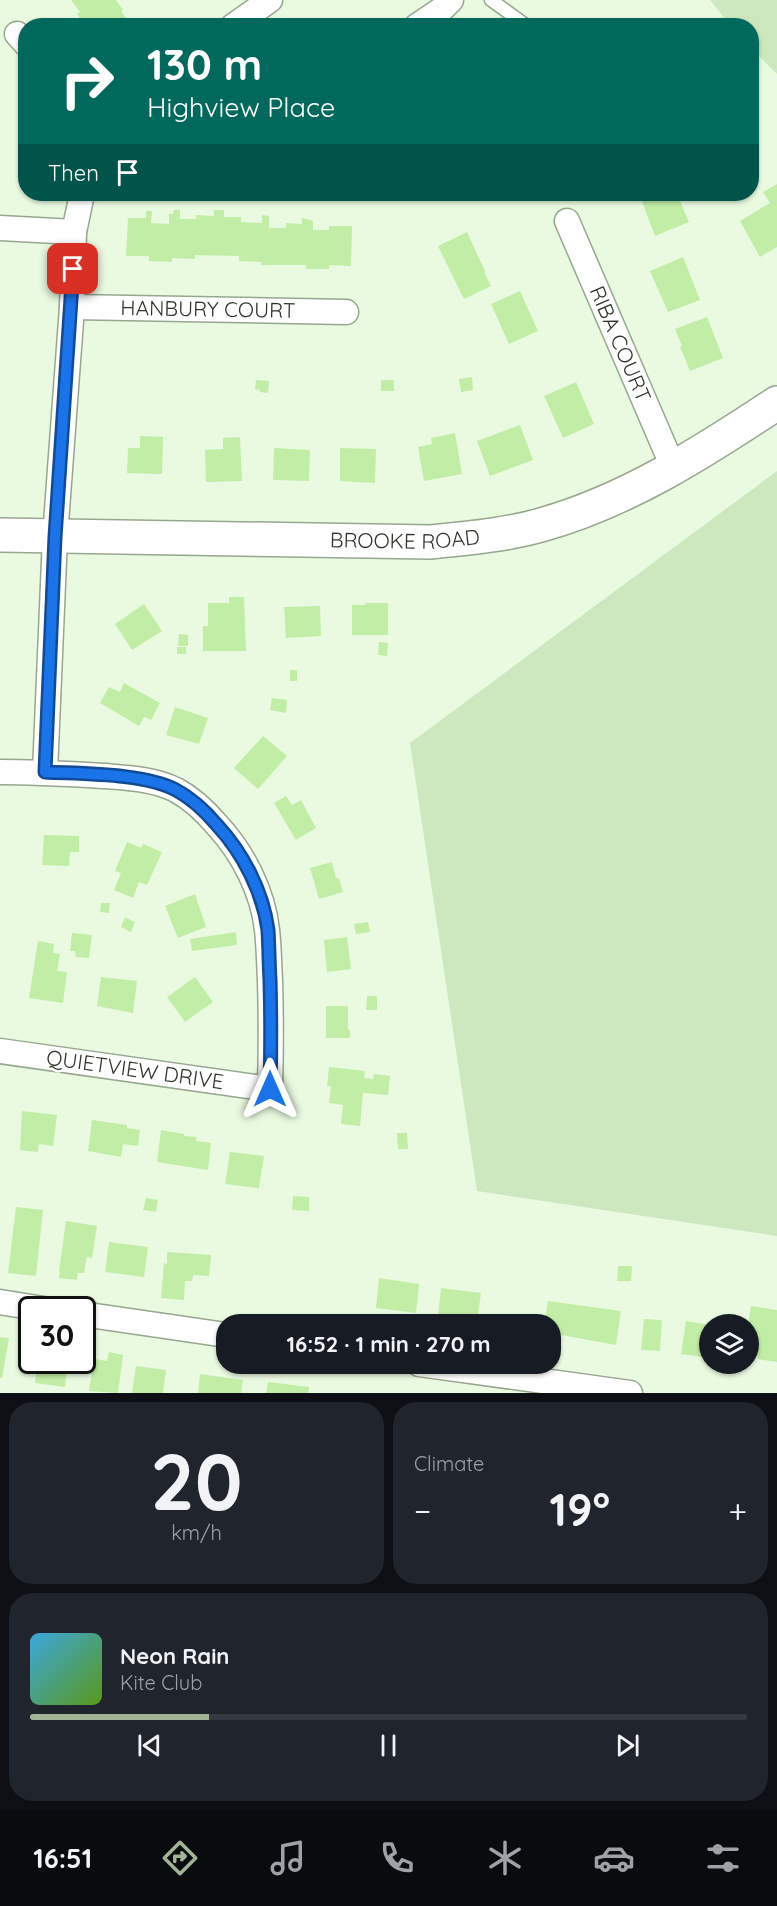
<!DOCTYPE html>
<html lang="en">
<head>
<meta charset="utf-8">
<style>
  :root { --surface:#171b24; --page:#20242c; --text:#f1f3f6; --muted:#9ea1a6; --line:#363941; --accent:#a1b496 }
  body { margin:0; font-family:Quicksand,sans-serif; background:var(--page); color:var(--text); height:100vh; display:flex; flex-direction:column; font-size:22px; white-space:nowrap }
  * { box-sizing:border-box; margin:0 }
  p { font-size:20px; color:var(--muted) }
  .icon { flex:none; width:33px; height:33px; fill:none; stroke:currentColor; stroke-width:2; stroke-linecap:round; stroke-linejoin:round }
  .map { position:relative; height:1393px; overflow:hidden }
  .panel { display:flex; flex-direction:column; gap:9px; padding:9px; background:#0d0f14; flex:1 }
  .panel>* { flex:none }
  .hud { position:absolute; left:18px; top:18px; width:741px; height:183px; border-radius:24px; box-shadow:0 2px 4px #0004; background:#00695c; color:#fff; overflow:hidden }
  .buttons { position:absolute; left:699px; top:1314px; display:grid; gap:12px }
  .buttons a { display:grid; place-items:center; width:60px; height:60px; border-radius:50%; background:var(--surface); box-shadow:0 2px 4px #0004; font-size:30px }
  .speed { position:absolute; left:18px; top:1296px; display:flex; gap:12px; font-size:30px; font-weight:700; text-align:center }
  .speed>* { display:grid; place-content:center; width:78px; height:78px; border-radius:50%; background:var(--surface); box-shadow:0 2px 4px #0004; line-height:1 }
  .speed .limit { border:3px solid #111; border-radius:9px; background:#fff; color:#111 }
  .pin { position:absolute; display:grid; place-items:center; width:51px; height:51px; color:#fff; margin:-26px; border-radius:12px; box-shadow:0 3px 9px #0006 }
  .me { position:absolute; width:66px; margin:-33px; rotate:0deg; stroke-linejoin:round; filter:drop-shadow(0 0 4px #0008) }
  .turn { display:flex; align-items:center; gap:21px; height:126px; padding:0 30px; font-size:27px }
  .turn .icon { width:78px; height:78px; stroke-width:2.5 }
  .turn b { display:block; font-size:42px; line-height:51px }
  .then { display:flex; align-items:center; height:57px; padding:0 30px; background:#0003; gap:12px; font-size:22px }
  .big { font-size:45px; font-weight:700; line-height:1.1 }
  .panel .widget { flex:1; display:flex; flex-direction:column; justify-content:center; gap:9px; min-width:0; padding:0 21px; border-radius:24px; background:var(--page) }
  .panel .dial { align-items:center; gap:0 }
  .dial b { font-size:78px; line-height:1 }
  .song { display:flex; align-items:center; gap:18px }
  .cover { width:72px; height:72px; border-radius:9px; background:linear-gradient(135deg,hsl(200 70% 55%),hsl(90 70% 35%)) }
  .played { height:6px; border-radius:3px; background:linear-gradient(90deg,var(--accent) 25%,var(--line) 25%) }
  .keys { display:flex; justify-content:space-around; direction:ltr }
  .heat { display:flex; justify-content:space-between; align-items:center; font-size:33px; direction:ltr }
  .panel .tiles { flex:1; display:grid; gap:9px; grid-template-columns:1fr 1fr }
  .widget:last-child { grid-column:span 2 }
  .trip { position:absolute; left:216px; top:1314px; width:345px; height:60px; border-radius:24px; background:var(--surface); box-shadow:0 2px 4px #0004; font-weight:700; line-height:60px; text-align:center }
  .tabs { display:flex; height:96px; justify-content:space-around; align-items:center; background:#090b0e; color:var(--muted) }
  .tabs .icon { width:42px; height:42px }
  .tabs .current { color:var(--accent) }
  .tabs b { font-size:27px; color:var(--text) }
  .map>svg:first-child { display:block }
</style>
</head>
<body>
<div class="map">
<svg width="777" height="1393" viewBox="0 0 777 1393">
  <rect width="100%" height="100%" fill="#eafae1"/>
  <path fill="#cde8be" d="M710 0H777V74L752 49V26L730 25Z
    M777 471V1236L477 1191 410 743Z"/>
  <path fill="#c1eda6" d="M71 0H116L123 10 121 11 131 26H85L77 14 80 12Z
    M777 184V247L760 257 740 221 770 203 763 192Z
    M639 194H677L689 222 655 236Z
    M174 210H180V219H196V215L214 216V210H224V217H241V222L262 223V215L269 216V228H286V223L302 224V218L313 221V230H329V226H352L351 266 329 265V269H306V265H261V262L239 261V256L195 255V259L172 258V262L149 261V256H126L128 218H146V211H152L151 223 169 224V214H173Z
    M467 232 485 271 484 272 491 286 464 299 438 246Z
    M683 257 700 300 668 312 650 271Z
    M520 291 538 331 509 344 491 304Z
    M707 317 723 358 690 371 680 347 682 346 675 329Z
    M472 377 473 390 461 392 459 379Z
    M256 380 269 381 268 393 260 392V390L255 389Z
    M381 380H394V391H381Z
    M576 382 594 424 563 438 544 396Z
    M520 425 533 460 490 476 477 441Z
    M455 433 462 474 424 481 418 447 432 444 431 438Z
    M140 436 163 437 162 474 127 473 128 448H140Z
    M240 437 242 481 206 482 205 450 223 449V438Z
    M274 448 310 450 309 481 273 480Z
    M340 448 376 449 375 483 340 481Z
    M229 597H244L246 651H203V626H208V603H229Z
    M365 603H388V635H352V605H365Z
    M144 604 162 631 132 650 115 624Z
    M320 606 321 636 286 638 284 607Z
    M179 634 188 635V646H178Z
    M379 642 388 643 387 656 378 655Z
    M177 647H186V654H177Z
    M290 670H297V681H290Z
    M124 683 160 703 151 720 144 717 139 726 100 703 109 687 120 692Z
    M272 698 287 700 286 713 270 710Z
    M175 707 208 718 199 744 166 735Z
    M263 736 287 756 258 789 234 768Z
    M286 796 292 805 301 800 316 828 296 840 274 803Z
    M44 835 79 836V852H70L69 866 42 865Z
    M127 842 141 848 143 844 162 852 147 885 139 882 133 898 114 890 121 873 115 871Z
    M332 862 336 878H339L343 892 319 899 310 868Z
    M195 894 206 927 178 938 165 906Z
    M101 903H110L109 913 100 912Z
    M125 917 135 922 131 932 121 927Z
    M368 922 370 932 356 934 354 924Z
    M236 932 237 945 192 951 190 939Z
    M72 933 92 935 89 958 76 957 75 951H70Z
    M347 937 351 969 327 972 324 940Z
    M38 941 54 944 53 953 60 954 57 971 67 972 63 1003 29 998Z
    M101 977 137 981 133 1013 97 1006Z
    M195 977 213 1002 185 1022 167 997Z
    M367 996H377V1010H366Z
    M326 1006H348V1029L350 1030V1038H326Z
    M329 1067 365 1071 364 1078 373 1079 374 1074 390 1076 388 1095 363 1093 360 1126 341 1124 343 1105 329 1103 331 1086H327Z
    M22 1111 57 1115 53 1146 39 1144 38 1152 20 1150Z
    M92 1120 127 1125V1128L140 1130 138 1146 123 1144 121 1157 88 1151Z
    M161 1130 184 1134V1136L197 1137 196 1141 211 1143 208 1170 157 1162Z
    M397 1133H407L408 1149H398Z
    M230 1152 264 1156 259 1188 225 1184Z
    M293 1196 309 1197V1211L292 1210Z
    M146 1198 158 1200 156 1212 143 1210Z
    M16 1207 43 1210 36 1276 8 1273Z
    M66 1221 97 1226 92 1258 87 1257 84 1273H78L77 1280 59 1278 60 1271H59Z
    M109 1242 148 1247 144 1277 105 1272Z
    M167 1252 211 1255 209 1276 193 1275 192 1281H185L184 1300 161 1298 164 1263 167 1264Z
    M618 1266H632L631 1281H617Z
    M379 1278 419 1284 416 1313 376 1308Z
    M441 1288 481 1293 477 1321 438 1316Z
    M548 1301 621 1311 616 1345 550 1333V1324H544Z
    M751 1306 777 1310V1362L758 1359V1356L748 1355V1324Z
    M644 1319 662 1320 660 1351 641 1350Z
    M686 1321 710 1325V1358L681 1354Z
    M0 1337 9 1338 2 1378H0Z
    M109 1352 123 1355 118 1393 89 1391 94 1359 107 1361Z
    M38 1360H68L65 1387 35 1383Z
    M136 1366 166 1370 163 1393H132Z
    M200 1374 243 1380 241 1393H198Z
    M268 1382 309 1387 308 1393H266Z"/>
  <g fill="none" stroke-linecap="round" stroke-linejoin="round">
    <defs>
      <path id="lane" d="M491 0 527 26"/>
      <g id="street">
        <path d="M233 26 270 0"/>
        <path d="M417 26 442 9 451 0"/>
        <path d="M17 34 26 44"/>
        <path id="s1" d="M567 221 673 467"/>
        <path d="M0 228 74 232"/>
        <path id="s2" d="M72 307 346 312"/>
        <path d="M0 772C35 772 69 774 105 776 128 778 154 779 176 790 191 798 206 812 217 825 243 853 263 892 267 930 269 947 269 964 270 980 271 1017 271 1053 270 1089L0 1051"/>
        <path d="M45 772 55 537 72 307 74 232 82 194"/>
        <path d="M0 1302 50 1310"/>
        <path d="M82 1314 226 1335"/>
        <path d="M419 1364 630 1393"/>
      </g>
      <g id="secondary">
        <path id="s3" d="M0 535 431 542C468 538 506 535 541 525 627 501 703 452 777 403"/>
      </g>
    </defs>
    <use href="#lane" stroke="#97a68f" stroke-width="15"/>
    <use href="#street" stroke="#97a68f" stroke-width="27"/>
    <use href="#secondary" stroke="#97a68f" stroke-width="36"/>
    <use href="#lane" stroke="#fff" stroke-width="12"/>
    <use href="#street" stroke="#fff" stroke-width="24"/>
    <use href="#secondary" stroke="#fff" stroke-width="33"/>
  </g>
  <g fill="none" stroke-linecap="round" stroke-linejoin="round">
    <defs>
      <path id="route" d="M73 269 55 537 45 772C82 774 144 773 176 790 191 798 206 812 217 825 243 853 263 892 268 930 269 947 269 964 270 980 271 1017 271 1053 270 1089"/>
    </defs>
    <use href="#route" stroke="#114b97" stroke-width="15"/>
    <use href="#route" stroke="#1a73e8" stroke-width="10"/>
  </g>
  <g text-anchor="middle" stroke-width="5" stroke-linejoin="round" paint-order="stroke">
    <g font-size="21" fill="#2e342a" stroke="#fff">
      <text dy="7" stroke="none"><textPath href="#s2" startOffset="136">HANBURY COURT</textPath></text>
      <text dy="7" stroke="none"><textPath href="#s1" startOffset="134">RIBA COURT</textPath></text>
      <text dy="7" stroke="none"><textPath href="#s3" startOffset="405">BROOKE ROAD</textPath></text>
      <text transform="translate(135 1070) rotate(8)" y="7">QUIETVIEW DRIVE</text>
    </g>
  </g>
</svg>
<div class="buttons">
<a><svg class="icon" aria-label="layers" viewBox="0 0 24 24"><path d="M12 4l9 5-9 5-9-5zM3 14l9 5 9-5"/></svg></a>
</div>
<div class="speed"><div class="limit">30</div></div>
<div class="pin" style="left:73px;top:269px;background:#d93025"><svg class="icon" aria-label="arrive" viewBox="0 0 24 24"><path d="M6 21V4h12l-3 4 3 4H6"/></svg></div>
<svg class="me" style="left:270px;top:1089px" viewBox="-20 -20 40 40"><path d="M0-17L14 15 0 8-14 15z" fill="#1a73e8" stroke="#fff" stroke-width="4"/></svg>
<div class="trip">16:52 · 1 min · 270 m</div>
<div class="hud">
<div class="turn"><svg class="icon" aria-label="right" viewBox="0 0 24 24"><path d="M7 20v-9h11M14 6l5 5-5 5"/></svg><div><b>130 m</b>Highview Place</div></div>
<div class="then">Then<svg class="icon" aria-label="arrive" viewBox="0 0 24 24"><path d="M6 21V4h12l-3 4 3 4H6"/></svg></div>
</div>
</div>
<section class="panel">
<div class="tiles">
<div class="widget dial"><b>20</b><p>km/h</p></div>
<div class="widget"><p>Climate</p>
<div class="heat"><a>−</a><b class="big">19°</b><a>+</a></div>
</div>
<div class="widget">
<div class="song"><i class="cover"></i><div><b>Neon Rain</b><p>Kite Club</p></div></div>
<div class="played"></div>
<div class="keys"><svg class="icon" aria-label="previous" viewBox="0 0 24 24"><path d="M18 5L8 12l10 7zM5 5v14"/></svg><svg class="icon" aria-label="pause" viewBox="0 0 24 24"><path d="M8 5v14M16 5v14"/></svg><svg class="icon" aria-label="next" viewBox="0 0 24 24"><path d="M6 5l10 7-10 7zM19 5v14"/></svg></div>
</div>
</div>
</section>
<nav class="tabs">
<b>16:51</b>
<svg class="icon current" aria-label="directions" viewBox="0 0 24 24"><path d="M12 3l9 9-9 9-9-9zM9 14v-3h6M13 9l2 2-2 2"/></svg>
<svg class="icon" aria-label="music" viewBox="0 0 24 24"><path d="M9 18V5l10-2v13"/><circle cx="6" cy="18" r="3"/><circle cx="16" cy="16" r="3"/></svg>
<svg class="icon" aria-label="phone" viewBox="0 0 24 24"><path d="M5 4h4l2 5-3 2q2 4 5 5l2-3 5 2v4C11 20 4 13 5 4z"/></svg>
<svg class="icon" aria-label="climate" viewBox="0 0 24 24"><path d="M12 3v18M4 7l16 10M4 17L20 7"/></svg>
<svg class="icon" aria-label="car" viewBox="0 0 24 24"><path d="M5 17H2v-5l4-1 3-4h7l3 4 3 1v5h-3M9 17h6M6 11h13"/><circle cx="7" cy="17" r="2"/><circle cx="17" cy="17" r="2"/></svg>
<svg class="icon" aria-label="filters" viewBox="0 0 24 24"><path d="M4 7h16M4 17h16"/><circle cx="9" cy="7" r="2"/><circle cx="15" cy="17" r="2"/></svg>
</nav>
</body>
</html>
